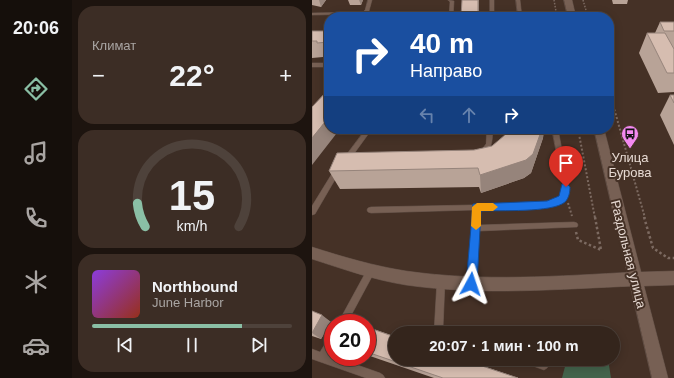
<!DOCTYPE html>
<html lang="ru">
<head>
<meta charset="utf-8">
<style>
  :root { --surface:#34251c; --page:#3c2d25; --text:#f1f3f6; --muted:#a9a5a3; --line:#4e423b; --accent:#8abfa5 }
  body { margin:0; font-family:Helvetica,sans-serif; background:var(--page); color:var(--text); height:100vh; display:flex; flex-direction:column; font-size:15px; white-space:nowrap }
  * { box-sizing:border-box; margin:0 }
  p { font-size:13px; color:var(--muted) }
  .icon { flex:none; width:22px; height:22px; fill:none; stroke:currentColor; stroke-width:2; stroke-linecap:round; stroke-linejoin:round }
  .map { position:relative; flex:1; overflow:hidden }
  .panel { display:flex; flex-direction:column; gap:6px; padding:6px; background:#1d140f; width:240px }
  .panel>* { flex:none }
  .guide { position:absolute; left:12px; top:12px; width:290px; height:122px; border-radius:16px; box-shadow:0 2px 10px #0003,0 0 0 1px var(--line); background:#1a4fa0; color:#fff; overflow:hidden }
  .speed { position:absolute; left:12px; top:314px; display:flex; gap:8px; font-size:20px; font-weight:700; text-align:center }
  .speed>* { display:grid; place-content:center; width:52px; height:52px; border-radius:50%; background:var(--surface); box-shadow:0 2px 10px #0003,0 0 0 1px var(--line); line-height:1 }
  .speed .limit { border:6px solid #d22; background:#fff; color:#111 }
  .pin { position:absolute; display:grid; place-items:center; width:34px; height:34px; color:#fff; margin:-41px -17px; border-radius:50% 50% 50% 0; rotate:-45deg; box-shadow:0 0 4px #0007 }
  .pin .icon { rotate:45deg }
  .me { position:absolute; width:44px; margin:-22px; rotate:5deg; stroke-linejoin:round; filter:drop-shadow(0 0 3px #0008) }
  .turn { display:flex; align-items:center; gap:14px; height:84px; padding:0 20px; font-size:18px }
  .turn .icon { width:52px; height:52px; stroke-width:2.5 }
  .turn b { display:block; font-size:28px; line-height:34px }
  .lanes { display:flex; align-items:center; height:38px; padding:0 20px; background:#0003; justify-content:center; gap:20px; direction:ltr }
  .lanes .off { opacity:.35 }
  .big { font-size:30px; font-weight:800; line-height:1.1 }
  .panel .widget { flex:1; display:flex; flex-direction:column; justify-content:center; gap:6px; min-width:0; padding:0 14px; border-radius:16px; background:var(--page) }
  .panel .dial { align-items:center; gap:0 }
  .dial svg { height:104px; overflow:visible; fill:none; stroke:var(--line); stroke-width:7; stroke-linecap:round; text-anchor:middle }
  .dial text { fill:var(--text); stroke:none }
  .song { display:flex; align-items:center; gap:12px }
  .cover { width:48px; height:48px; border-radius:6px; background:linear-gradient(135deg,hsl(270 70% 55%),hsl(10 70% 35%)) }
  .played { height:4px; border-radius:2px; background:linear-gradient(90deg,var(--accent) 75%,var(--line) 75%) }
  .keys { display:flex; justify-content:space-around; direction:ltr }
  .heat { display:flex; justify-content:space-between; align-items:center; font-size:22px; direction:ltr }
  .trip { position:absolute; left:76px; top:326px; width:232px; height:40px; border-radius:20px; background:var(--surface); box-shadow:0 2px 10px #0003,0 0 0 1px var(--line); font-weight:800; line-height:40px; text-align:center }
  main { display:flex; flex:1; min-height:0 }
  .dock { display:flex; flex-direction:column; width:72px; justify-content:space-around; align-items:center; background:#150f0b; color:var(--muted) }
  .dock .icon { width:28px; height:28px }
  .dock .selected { color:var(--accent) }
  .dock b { font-size:18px; color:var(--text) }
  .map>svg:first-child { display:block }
</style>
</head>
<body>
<main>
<nav class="dock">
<b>20:06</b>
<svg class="icon selected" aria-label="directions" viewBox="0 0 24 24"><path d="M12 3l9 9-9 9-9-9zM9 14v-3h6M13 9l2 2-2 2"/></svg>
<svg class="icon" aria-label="music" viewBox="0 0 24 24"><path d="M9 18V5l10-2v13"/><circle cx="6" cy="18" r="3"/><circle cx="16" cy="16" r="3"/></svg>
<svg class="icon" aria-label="phone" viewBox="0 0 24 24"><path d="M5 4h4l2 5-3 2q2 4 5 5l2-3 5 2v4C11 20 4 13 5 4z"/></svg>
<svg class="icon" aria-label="climate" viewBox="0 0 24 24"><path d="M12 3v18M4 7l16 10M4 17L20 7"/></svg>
<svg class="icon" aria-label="car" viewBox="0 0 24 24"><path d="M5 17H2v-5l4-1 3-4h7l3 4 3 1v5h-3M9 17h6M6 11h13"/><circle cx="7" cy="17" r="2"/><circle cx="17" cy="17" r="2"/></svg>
</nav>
<section class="panel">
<div class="widget"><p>Климат</p>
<div class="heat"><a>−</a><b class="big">22°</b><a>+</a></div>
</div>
<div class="widget dial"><svg viewBox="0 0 100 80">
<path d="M14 69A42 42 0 1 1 86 69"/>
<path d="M14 69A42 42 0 0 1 8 51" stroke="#8abfa5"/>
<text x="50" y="56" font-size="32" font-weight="700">15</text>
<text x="50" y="72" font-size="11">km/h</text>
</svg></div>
<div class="widget">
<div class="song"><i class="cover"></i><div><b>Northbound</b><p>June Harbor</p></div></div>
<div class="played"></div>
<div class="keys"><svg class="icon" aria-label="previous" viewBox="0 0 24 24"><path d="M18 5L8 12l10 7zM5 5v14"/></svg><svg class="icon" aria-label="pause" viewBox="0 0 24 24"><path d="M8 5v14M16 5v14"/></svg><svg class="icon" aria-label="next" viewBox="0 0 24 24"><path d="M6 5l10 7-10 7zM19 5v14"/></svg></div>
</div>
</section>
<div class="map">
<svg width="362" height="378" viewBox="0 0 362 378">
  <rect width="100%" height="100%" fill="#453126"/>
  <path fill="#44644c" d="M111 11 110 17H64L65 12Z
    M255 359H296L299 378H250Z"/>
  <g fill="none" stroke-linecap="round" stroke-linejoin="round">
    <defs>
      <path id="lane" d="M56 0H60L57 11 54 14 0 15V13L51 12 53 10Z
        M136 0 142 1 141 17H137L138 2Z
        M178 0H182V17H178Z
        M204 0H208L210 17H206Z
        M0 63H17V67H0Z
        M54 129H60L36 162H32L31 160 32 158Z
        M175 129H181C180 140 181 149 171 154L168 152 174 144Z
        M240 129H246L257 187C257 192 256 198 252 201 239 213 186 210 168 210L167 225 262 222 265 223 266 225 265 227 167 231 163 284 162 287 159 288 156 287 155 284 161 210 59 213 56 212 55 210 56 208 59 207 210 204 235 201 243 200 248 196 251 187Z
        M26 166 28 167 29 169 28 171 3 214 0 215V206L24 167Z
        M59 267 62 268 63 271 35 323H26L56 268Z
        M129 277 132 278 133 281 131 328 134 330 136 333H122L125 281 126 278Z
        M21 334V348L17 355 68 373 71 375 73 378H54L0 359V349L8 352 18 336Z
        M208 359H228L235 362 237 365 235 368 232 370 210 362Z"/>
      <path id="street" d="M0 247C31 257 62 266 94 271 170 282 247 276 323 272L328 274 330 279 328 284 323 286C247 289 170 296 94 285 62 280 31 269 0 259Z"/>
      <path id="secondary" d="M252 0H260L264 17H256Z
        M282 129H292L329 272 362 271V285L332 286 356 378H340Z"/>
    </defs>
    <use href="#lane" stroke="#604e45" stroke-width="1"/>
    <use href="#street" stroke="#604e45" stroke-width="1"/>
    <use href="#secondary" stroke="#604e45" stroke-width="1"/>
    <path stroke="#7c6a61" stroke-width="1.5" stroke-dasharray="1.5 1.5" stroke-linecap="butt" d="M242 0 245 17
      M271 0 276 17
      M297 90 298 95"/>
    <path stroke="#7c6a61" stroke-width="2" stroke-dasharray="2 2" stroke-linecap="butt" d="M298 94 333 218
      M266 129 283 218
      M256 203 260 216"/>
    <path stroke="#7c6a61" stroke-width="2.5" stroke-dasharray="2.5 2.5" stroke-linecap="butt" d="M283 217 289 250
      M332 217 341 248 356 258H362
      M264 232 266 240 289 250"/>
    <use href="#lane" fill="#776054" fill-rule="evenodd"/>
    <use href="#street" fill="#776054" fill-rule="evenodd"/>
    <use href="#secondary" fill="#776054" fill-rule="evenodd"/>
  </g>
  <path fill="#b8a397" d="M0 0H14L9 7 0 5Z
    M36 0H51L49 5H38Z
    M300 0H316L315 4H301Z
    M348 22H362V92L346 93 327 53 335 33H343Z
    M0 31H17V59H12L11 57 0 58Z
    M358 95H362V145L348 115Z
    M200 129H232L231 138 219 173 212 178 169 193 167 187 28 189 17 171 162 150 180 146Z
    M0 311 19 322 9 339 0 336Z
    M55 327 206 378H122L55 355Z"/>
  <path fill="#96847b" d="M7 0H14L9 7Z
    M47 0H51L49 5Z
    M166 0H167V17H166Z
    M17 117V129H28L0 165V138Z
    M230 129H232L231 138 219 173 212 178 169 193 168 175Z
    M10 315 19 322 9 339 0 333Z"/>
  <path fill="#d6bdb0" stroke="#96847b" d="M150 0H166V17H149Z
    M348 22H362V31H352Z
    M0 31H17V42L5 43V41H0Z
    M335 33H353L362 49V73H355Z
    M15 91H17V117L0 138V107Z
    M358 95H362V103Z
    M200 129H230L221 154 214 160 168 175 166 168 17 171 25 153 162 150 180 146Z
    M0 311 10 315 0 333Z
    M31 319 42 323H29Z
    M55 327 83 337V359H149L206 378H131L55 352Z"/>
  <path fill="#1a73e8" stroke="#114b97" d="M254 183 258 187C258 192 257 198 253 202 240 213 187 210 169 211L165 284 163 287 159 289 156 287 154 284 161 204 235 201 247 196 250 184Z"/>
  <path fill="#f59e0b" d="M165 203H181L186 207 181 211H169V226L164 230 159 226 160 207Z"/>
  <defs>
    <symbol id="bus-pin" viewBox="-11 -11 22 30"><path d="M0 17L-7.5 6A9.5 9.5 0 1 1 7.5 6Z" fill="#f489f0" stroke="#453126"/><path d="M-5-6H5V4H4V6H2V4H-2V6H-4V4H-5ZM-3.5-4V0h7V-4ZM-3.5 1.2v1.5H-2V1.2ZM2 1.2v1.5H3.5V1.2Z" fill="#111"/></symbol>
  </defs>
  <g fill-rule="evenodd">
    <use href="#bus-pin" x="308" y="124" width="20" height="27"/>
  </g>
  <g text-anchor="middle" stroke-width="4" stroke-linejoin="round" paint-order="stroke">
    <g font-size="13" fill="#e7dad3" stroke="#453126">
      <text x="318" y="162">Улица<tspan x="318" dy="15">Бурова</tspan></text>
    </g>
    <g font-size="13" fill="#e7dad3" stroke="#453126">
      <text transform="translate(317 254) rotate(76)" y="5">Раздольная улица</text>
    </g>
  </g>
</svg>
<div class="speed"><div class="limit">20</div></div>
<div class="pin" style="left:254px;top:187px;background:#d93025"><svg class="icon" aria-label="arrive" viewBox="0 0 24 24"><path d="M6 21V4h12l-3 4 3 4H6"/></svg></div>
<svg class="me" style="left:159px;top:284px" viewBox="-20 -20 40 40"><path d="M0-17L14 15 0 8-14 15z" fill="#1a73e8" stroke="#fff" stroke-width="4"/></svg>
<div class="trip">20:07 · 1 мин · 100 m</div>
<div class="guide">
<div class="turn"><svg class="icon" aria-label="right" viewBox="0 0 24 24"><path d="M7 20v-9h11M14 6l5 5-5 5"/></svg><div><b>40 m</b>Направо</div></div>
<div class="lanes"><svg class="icon off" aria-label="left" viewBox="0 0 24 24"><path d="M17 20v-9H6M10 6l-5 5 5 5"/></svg><svg class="icon off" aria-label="ahead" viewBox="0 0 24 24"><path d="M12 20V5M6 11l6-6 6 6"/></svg><svg class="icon" aria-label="right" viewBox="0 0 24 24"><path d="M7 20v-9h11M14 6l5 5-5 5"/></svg></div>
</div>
</div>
</main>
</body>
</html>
